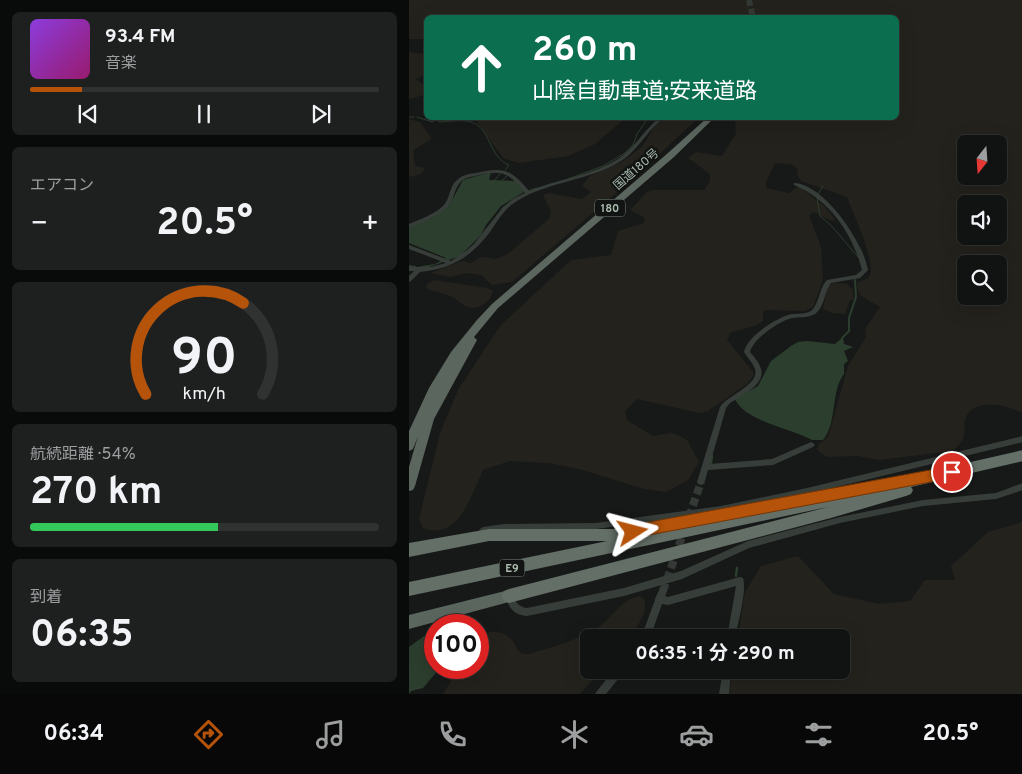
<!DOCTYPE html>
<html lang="ja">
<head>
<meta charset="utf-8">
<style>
  :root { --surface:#111312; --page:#1e2020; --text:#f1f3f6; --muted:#9c9e9f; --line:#303232; --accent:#b45309 }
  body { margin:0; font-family:Overpass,"Noto Sans JP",sans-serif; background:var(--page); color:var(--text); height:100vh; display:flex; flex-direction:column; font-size:19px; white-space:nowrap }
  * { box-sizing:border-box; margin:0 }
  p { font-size:16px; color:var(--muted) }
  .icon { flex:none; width:28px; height:28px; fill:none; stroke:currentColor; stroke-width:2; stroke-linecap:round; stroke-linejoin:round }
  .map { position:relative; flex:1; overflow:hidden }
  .details { display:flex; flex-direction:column; gap:12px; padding:12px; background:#090a0a; width:409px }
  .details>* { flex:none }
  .banner { position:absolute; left:15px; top:15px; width:475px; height:105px; border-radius:8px; box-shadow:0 5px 20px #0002,0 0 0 1px var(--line); background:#0b6e4f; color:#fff; overflow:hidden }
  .needle { width:32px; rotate:197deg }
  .controls { position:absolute; left:548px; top:135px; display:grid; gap:10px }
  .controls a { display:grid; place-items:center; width:50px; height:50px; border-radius:8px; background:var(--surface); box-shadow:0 5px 20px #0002,0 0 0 1px var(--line); font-size:25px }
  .speed { position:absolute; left:15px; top:614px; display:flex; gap:10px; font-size:25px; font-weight:700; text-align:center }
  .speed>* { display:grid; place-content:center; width:65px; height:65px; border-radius:50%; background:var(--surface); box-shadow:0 5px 20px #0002,0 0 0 1px var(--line); line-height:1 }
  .speed .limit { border:8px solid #d22; background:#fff; color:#111 }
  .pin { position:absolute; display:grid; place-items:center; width:42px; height:42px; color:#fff; margin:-21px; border:2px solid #fff; border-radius:50%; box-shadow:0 1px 5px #0007 }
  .me { position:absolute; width:55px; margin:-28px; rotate:81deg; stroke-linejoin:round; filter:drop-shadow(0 0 4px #0008) }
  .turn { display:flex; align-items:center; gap:18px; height:105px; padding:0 25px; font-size:22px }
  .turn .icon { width:65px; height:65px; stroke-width:2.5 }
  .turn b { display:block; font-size:35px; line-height:42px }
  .big { font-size:38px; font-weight:700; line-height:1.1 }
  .details .widget { flex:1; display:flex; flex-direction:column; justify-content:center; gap:8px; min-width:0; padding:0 18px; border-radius:8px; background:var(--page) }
  .details .dial { align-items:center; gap:0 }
  .dial svg { height:130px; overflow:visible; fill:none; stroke:var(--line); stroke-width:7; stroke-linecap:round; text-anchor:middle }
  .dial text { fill:var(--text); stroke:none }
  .song { display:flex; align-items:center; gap:15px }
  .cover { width:60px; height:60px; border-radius:8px; background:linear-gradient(135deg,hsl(270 70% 55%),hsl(320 70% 35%)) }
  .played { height:5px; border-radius:2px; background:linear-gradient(90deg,var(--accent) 15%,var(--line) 15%) }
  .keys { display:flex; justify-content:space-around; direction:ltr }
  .heat { display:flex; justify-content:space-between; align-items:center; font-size:28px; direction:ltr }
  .charge { height:8px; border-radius:4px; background:linear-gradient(90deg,#34c759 54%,var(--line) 0) }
  .trip { position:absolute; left:171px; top:629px; width:270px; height:50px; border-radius:8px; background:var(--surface); box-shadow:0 5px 20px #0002,0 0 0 1px var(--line); font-weight:700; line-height:50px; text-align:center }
  .dock { display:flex; height:80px; justify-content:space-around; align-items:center; background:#070807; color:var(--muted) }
  .dock .icon { width:35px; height:35px }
  .dock .current { color:var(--accent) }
  .dock b { font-size:22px; color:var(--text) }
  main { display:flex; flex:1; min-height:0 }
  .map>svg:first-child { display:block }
</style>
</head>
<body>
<main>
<section class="details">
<div class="widget">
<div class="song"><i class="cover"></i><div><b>93.4 FM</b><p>音楽</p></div></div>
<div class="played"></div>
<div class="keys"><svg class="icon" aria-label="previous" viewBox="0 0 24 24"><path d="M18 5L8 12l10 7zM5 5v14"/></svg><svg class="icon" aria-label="pause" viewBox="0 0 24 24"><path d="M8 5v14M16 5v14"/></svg><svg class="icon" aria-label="next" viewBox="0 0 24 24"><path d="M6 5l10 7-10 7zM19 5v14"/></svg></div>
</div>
<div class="widget"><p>エアコン</p>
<div class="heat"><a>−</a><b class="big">20.5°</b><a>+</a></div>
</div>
<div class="widget dial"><svg viewBox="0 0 100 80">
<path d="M14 69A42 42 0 1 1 86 69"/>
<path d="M14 69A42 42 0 0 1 74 13" stroke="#b45309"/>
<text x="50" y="56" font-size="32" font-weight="700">90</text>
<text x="50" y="72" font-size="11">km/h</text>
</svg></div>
<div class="widget"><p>航続距離 · 54%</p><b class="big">270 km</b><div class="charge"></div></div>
<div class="widget"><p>到着</p><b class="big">06:35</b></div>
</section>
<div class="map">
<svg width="614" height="694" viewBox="0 0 614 694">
  <rect width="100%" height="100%" fill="#171918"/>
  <path fill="#24221c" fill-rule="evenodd" d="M0 0H613V413C598 405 570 398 558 415 553 423 557 431 554 439 552 443 547 448 544 451L469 460 449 456 418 457 408 450 410 444 419 437 439 366 457 337 456 329 471 307 452 296 448 288 449 282C453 281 457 280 460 277 469 265 443 211 438 197L392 181 388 174 389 169 382 164 366 163 357 182V188L380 193 390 186 415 206 426 219 423 221 405 212 400 215 412 247 414 280 404 307 396 311 358 310 354 312V321L346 326 322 332 318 340 344 372V376L338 384 299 411 290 413 228 399 216 411 218 420 244 436 262 433 269 435 278 440 290 462 279 480 257 492 235 489 174 470 140 463 101 461 74 470C62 495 50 542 14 528L10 519 31 433 49 390 91 326 162 260 202 255 209 231 235 223 236 218 221 210 238 192 245 190H295L301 181V174L279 158 287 152 313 156 327 134 326 122 329 118H488V18H18L17 39H0ZM556 144H589V176H556ZM556 204H589V236H556ZM556 264H589V296H556Z
    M0 52 17 54V74L6 79 15 85 18 94 0 99Z
    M69 118H217L186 144 159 156 110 163 94 158 68 122Z
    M256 118H289L228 175 103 282 83 285 72 275 57 273 41 277 21 273 53 261 62 263 73 257 88 259 99 254 141 218 142 211 134 195 140 193 173 199 182 192 173 186 181 176 213 162 233 147 245 127Z
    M0 119 11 122 23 139 4 150 6 166 16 168 12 174 0 177Z
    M25 280 78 288 84 291C82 302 67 312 56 306 52 304 48 299 43 297 35 293 25 292 17 288L18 284Z
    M425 283 438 284 444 290 445 299 441 300 436 314 424 313 414 309 419 285Z
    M613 522V694H320L324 670H432V638L329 637 336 592 352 566 389 556 425 594 470 604 501 601 516 580H546L542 566 579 532Z
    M231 596 235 599C239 614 229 625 221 637L180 638V670H192L171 694H34L50 668H69V638C78 629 94 630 103 640 107 644 107 650 112 653 118 656 125 652 130 651 149 646 168 639 185 630 202 621 211 599 231 596Z"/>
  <path fill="#2c3e2d" d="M82 172 80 180 107 181 115 192 92 206 77 225 72 235 51 256 20 267H8L26 264 37 258 0 243V227L23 218 40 206 54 180Z
    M434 337 435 344 444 347 435 351 439 361 435 364V374C421 392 429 422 414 440H403C382 428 335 421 326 399L349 386 362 361 382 346 389 342 398 341 426 344Z
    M26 628V668H31L14 688 2 691 0 694V647Z"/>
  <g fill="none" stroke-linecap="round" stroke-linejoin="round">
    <path stroke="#2c3e2d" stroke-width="1" d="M0 117H5
      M8 117 23 122 30 118
      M28 119 30 122C40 122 52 119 62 122 82 128 80 158 100 165L96 170
      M159 179 194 166 216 153 224 145 228 134 239 118
      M85 181 92 173
      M92 181 98 176
      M118 191 128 188
      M409 194 414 186
      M408 197 411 216C426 227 437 244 450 258"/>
    <path stroke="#2c3e2d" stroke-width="2" d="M0 266 6 267
      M433 338 440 331V318L447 297 446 280"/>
    <path stroke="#2c3e2d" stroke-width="2.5" d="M302 463 303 456
      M327 576 328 568"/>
    <path stroke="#343936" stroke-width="8" stroke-dasharray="8 4" stroke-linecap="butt" d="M280 517 292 482
      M254 591 275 531"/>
    <path stroke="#343936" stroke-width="6" stroke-dasharray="6 3" stroke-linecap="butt" d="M340 0 344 18"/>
    <path fill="#373e3a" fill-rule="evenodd" d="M250 118H254C250 122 245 127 241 131 232 142 223 154 212 161 180 181 140 181 108 201 96 208 89 220 81 232 62 257 42 269 11 272L2 281 0 282V276L5 271H0V267H22L37 263 0 249V245L42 261 57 251 65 244 94 207 104 199 116 193C99 171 92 170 66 176 60 177 54 178 50 184 44 192 45 201 38 208 27 217 13 223 0 228V224C12 219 24 215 34 206 41 199 40 189 46 182 52 175 59 174 67 173 94 167 102 169 120 191 149 179 182 176 209 159 225 149 235 130 250 118Z
      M385 183C410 184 439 223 449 244 454 252 457 261 459 270L451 278 422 283C415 292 416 307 406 314 399 318 390 317 383 318 370 321 344 339 341 352 345 357 350 362 352 369 357 385 331 396 320 404L317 408 301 464 363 459 402 442 404 443 406 445 404 447 364 465 299 470 295 484 292 485 289 484 288 482 311 407C319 395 351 385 346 369 344 363 338 357 335 352 338 337 364 320 379 315 386 313 395 315 402 311 410 305 410 288 418 280L447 275 453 270C444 234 420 199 385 185Z
      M614 436V442L398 494 312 512 187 529 95 530 74 535 71 533 70 531 71 529 74 527 95 524 187 523 312 506 398 488Z
      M614 483V490L587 499 514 506 431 523 340 548 273 579 215 596 118 616C105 615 100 608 96 596L97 593 100 592 103 593C106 601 109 607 118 608L215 588 272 571 339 541 431 517 514 500 587 493Z
      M331 577 334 578C338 591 329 623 326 638H318L327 586 259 605 253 604 241 638H232L246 600V599L251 588 254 587 257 588 258 591 256 596 259 597Z
      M205 670H215L214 673 197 694H186L188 691Z
      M314 670H322L320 694H310Z"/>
    <path fill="#5b665f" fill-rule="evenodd" d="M298 118H305L265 157 89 308 65 337 68 340 25 419 6 486 4 490 0 491V467L9 436 4 449 0 451V431L20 388 42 352 68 320 83 304 259 153Z
      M100 590 105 591 107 596 105 601 100 602 0 629V615Z"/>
    <path fill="#636f67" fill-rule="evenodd" d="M614 450V461L502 487 504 490 502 494 497 496 422 518 100 603 95 601 93 596 95 591 100 589 419 507 0 596V582L198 541H80L0 557V543L80 529H207L330 507 335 509 337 513Z"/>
  </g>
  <path fill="#b45309" stroke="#753606" d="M543 466 548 468 550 472 548 476 543 478 224 538 220 536 217 532 220 527 224 525Z"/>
  <g text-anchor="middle" stroke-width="5" stroke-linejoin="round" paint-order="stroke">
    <g fill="#121413" stroke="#7b887f" stroke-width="1">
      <rect x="186" y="199.5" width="30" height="17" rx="4"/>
      <rect x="90.5" y="559.5" width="25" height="17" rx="4"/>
    </g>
    <g font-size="11" font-weight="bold" fill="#a8b9ad">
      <text x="201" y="212">180</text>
      <text x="103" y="572">E9</text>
    </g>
    <g font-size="12" fill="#a8b9ad" stroke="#121413">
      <text transform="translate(227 169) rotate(-41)" y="4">国道180号</text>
    </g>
  </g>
</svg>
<div class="controls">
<a><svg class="needle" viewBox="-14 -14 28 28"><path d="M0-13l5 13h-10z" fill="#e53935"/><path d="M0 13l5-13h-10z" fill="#9c9e9f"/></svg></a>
<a><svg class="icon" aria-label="sound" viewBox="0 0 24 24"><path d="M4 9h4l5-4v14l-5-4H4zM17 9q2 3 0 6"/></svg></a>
<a><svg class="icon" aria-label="search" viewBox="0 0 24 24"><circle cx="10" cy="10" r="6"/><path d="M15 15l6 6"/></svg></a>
</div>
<div class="speed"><div class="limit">100</div></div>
<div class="pin" style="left:543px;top:472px;background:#d93025"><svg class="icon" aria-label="arrive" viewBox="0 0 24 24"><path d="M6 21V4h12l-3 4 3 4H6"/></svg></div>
<svg class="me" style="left:224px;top:532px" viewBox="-20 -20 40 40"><path d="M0-17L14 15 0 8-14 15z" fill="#b45309" stroke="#fff" stroke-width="4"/></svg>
<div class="trip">06:35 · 1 分 · 290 m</div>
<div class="banner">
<div class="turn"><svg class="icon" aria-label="ahead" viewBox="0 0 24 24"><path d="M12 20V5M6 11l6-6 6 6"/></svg><div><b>260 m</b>山陰自動車道;安来道路</div></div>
</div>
</div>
</main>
<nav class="dock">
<b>06:34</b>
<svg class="icon current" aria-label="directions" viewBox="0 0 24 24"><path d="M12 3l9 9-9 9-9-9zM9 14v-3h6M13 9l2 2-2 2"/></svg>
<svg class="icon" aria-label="music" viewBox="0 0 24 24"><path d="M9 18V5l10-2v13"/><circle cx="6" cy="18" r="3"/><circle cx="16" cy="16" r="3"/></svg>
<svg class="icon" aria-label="phone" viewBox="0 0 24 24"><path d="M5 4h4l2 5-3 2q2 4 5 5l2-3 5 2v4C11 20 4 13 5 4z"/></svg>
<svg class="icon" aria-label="climate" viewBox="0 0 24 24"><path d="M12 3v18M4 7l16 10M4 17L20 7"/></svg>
<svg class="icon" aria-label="car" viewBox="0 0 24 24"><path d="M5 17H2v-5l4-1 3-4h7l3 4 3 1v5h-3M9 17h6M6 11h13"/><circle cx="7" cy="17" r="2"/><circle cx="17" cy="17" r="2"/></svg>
<svg class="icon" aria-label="filters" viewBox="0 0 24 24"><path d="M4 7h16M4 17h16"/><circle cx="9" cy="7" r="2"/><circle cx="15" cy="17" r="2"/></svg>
<b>20.5°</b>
</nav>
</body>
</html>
